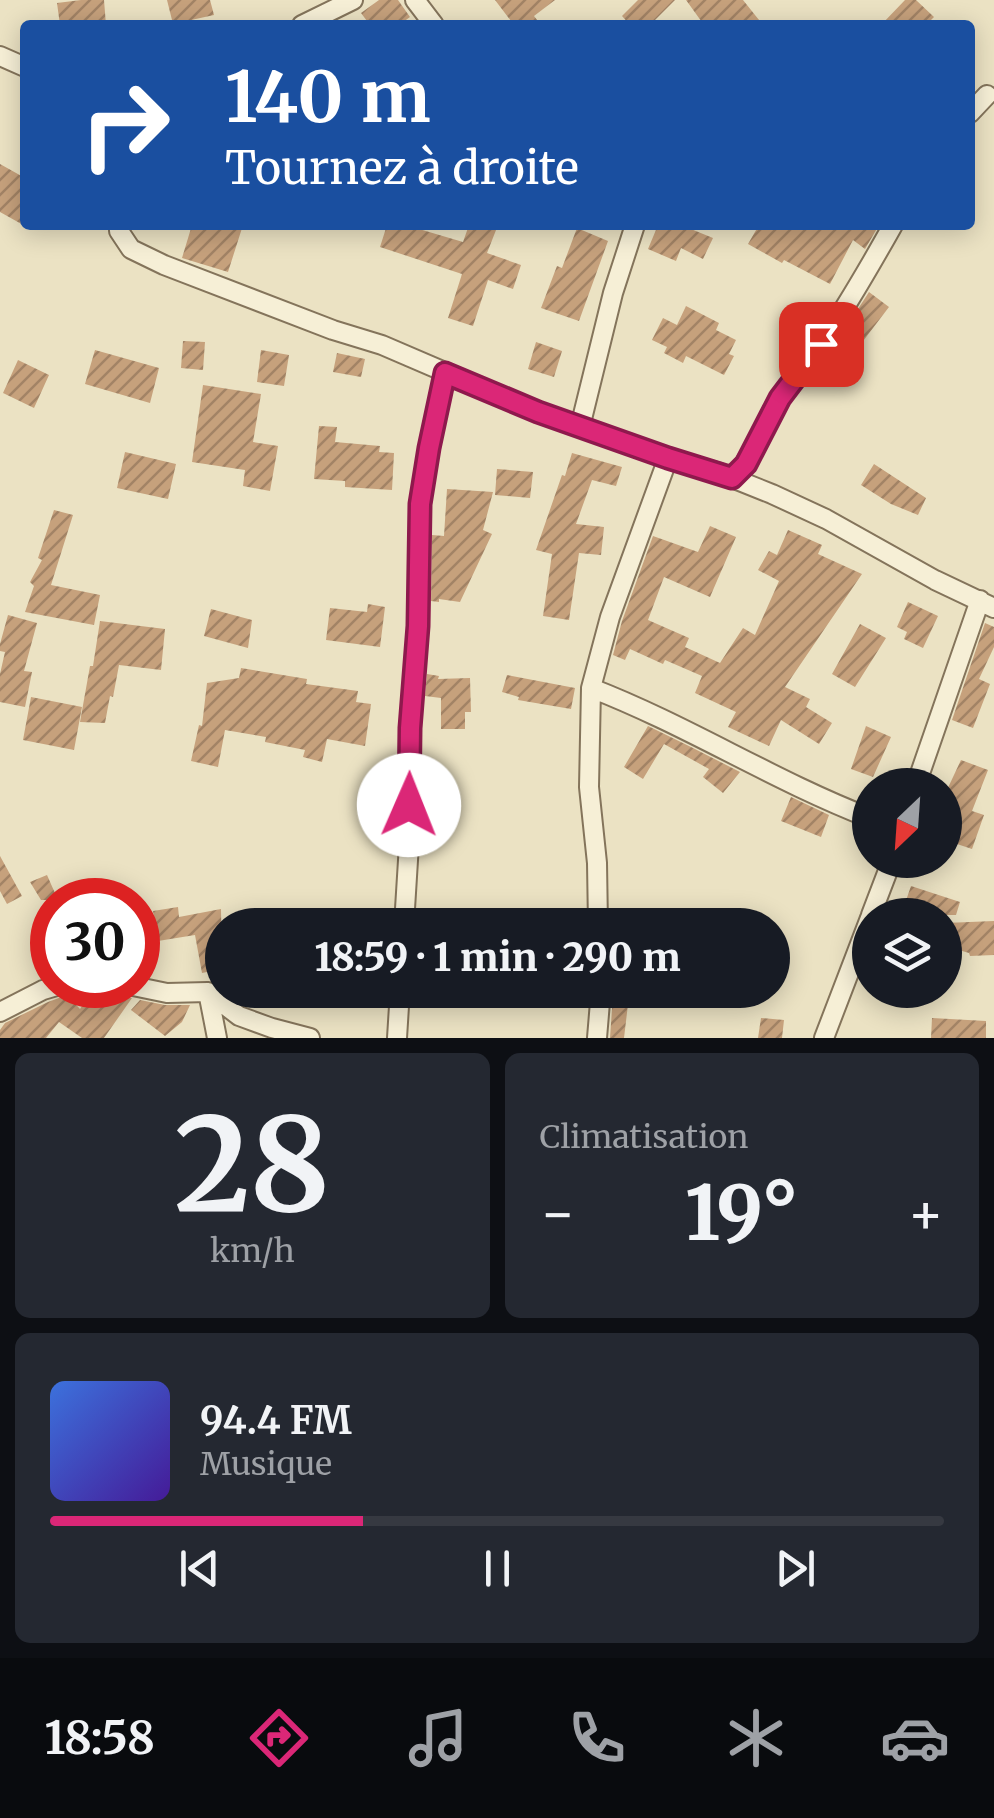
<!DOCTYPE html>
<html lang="fr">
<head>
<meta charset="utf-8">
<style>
  :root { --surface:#171b24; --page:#242831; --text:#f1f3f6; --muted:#9ea1a6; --line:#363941; --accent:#db2777 }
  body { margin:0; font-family:Merriweather,serif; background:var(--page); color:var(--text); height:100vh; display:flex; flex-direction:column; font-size:38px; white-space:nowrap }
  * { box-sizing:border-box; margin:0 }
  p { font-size:32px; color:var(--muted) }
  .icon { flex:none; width:55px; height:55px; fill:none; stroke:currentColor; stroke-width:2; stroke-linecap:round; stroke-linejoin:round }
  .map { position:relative; height:1038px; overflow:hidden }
  .side { display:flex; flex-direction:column; gap:15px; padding:15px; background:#0d0f14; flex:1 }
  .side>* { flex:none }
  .guide { position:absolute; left:20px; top:20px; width:955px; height:210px; border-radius:10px; box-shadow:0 5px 25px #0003; background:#1a4fa0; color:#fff; overflow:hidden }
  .needle { width:65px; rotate:205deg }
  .buttons { position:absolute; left:852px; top:768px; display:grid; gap:20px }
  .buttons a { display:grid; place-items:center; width:110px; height:110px; border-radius:50%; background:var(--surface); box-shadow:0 5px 25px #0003; font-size:50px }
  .speed { position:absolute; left:30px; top:878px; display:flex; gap:20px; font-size:50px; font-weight:700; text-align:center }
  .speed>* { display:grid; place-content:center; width:130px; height:130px; border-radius:50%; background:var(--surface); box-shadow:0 5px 25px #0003; line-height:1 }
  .speed .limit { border:15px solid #d22; background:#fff; color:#111 }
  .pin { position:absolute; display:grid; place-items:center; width:85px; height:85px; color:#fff; margin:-42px; border-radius:20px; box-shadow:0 5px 15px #0006 }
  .me { position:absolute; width:110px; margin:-55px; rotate:1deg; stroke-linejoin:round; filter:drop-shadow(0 0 8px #0008) }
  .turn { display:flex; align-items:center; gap:35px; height:210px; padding:0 40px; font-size:45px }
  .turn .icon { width:130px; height:130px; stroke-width:2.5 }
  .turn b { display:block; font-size:70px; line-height:85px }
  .big { font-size:75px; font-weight:800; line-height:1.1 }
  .side .widget { flex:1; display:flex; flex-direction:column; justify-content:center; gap:15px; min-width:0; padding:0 35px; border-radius:15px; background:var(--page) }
  .side .dial { align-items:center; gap:0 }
  .dial b { font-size:130px; line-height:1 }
  .song { display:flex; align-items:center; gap:30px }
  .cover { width:120px; height:120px; border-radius:15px; background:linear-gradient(135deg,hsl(220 70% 55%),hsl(260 70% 35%)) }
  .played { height:10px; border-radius:5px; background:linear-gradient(90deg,var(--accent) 35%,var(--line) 35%) }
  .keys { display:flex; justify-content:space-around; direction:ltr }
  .heat { display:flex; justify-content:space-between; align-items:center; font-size:55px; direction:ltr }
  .side .tiles { flex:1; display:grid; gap:15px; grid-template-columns:1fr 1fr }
  .widget:last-child { grid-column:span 2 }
  .trip { position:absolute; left:205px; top:908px; width:585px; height:100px; border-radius:50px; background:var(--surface); box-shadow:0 5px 25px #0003; font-weight:800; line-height:100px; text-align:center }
  .menu { display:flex; height:160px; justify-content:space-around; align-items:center; background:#090b0e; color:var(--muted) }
  .menu .icon { width:70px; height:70px }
  .menu .on { color:var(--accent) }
  .menu b { font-size:45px; color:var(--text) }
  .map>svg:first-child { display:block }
</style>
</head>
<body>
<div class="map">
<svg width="994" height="1038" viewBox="0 0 994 1038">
  <defs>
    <pattern id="building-hatch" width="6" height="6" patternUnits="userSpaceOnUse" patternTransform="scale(2.5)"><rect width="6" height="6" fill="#c6a17c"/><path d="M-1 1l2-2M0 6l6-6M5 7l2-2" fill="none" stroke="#a28365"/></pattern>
  </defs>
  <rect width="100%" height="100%" fill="#ebe2c3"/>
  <path fill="url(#building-hatch)" d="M81 0H104L106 25H60L57 3Z
    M167 0H210L214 15 173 24Z
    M379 0H398L410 17 399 25H370L361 13Z
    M495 0H555L534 16 541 25H514Z
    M638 0H675L650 25H630L622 16Z
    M686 0H743L763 25H704Z
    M905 0H916L934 17 926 25H881Z
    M0 164 25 178V226L0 212Z
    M192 225H243L228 272 182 258Z
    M387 225H420L419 229 463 242 469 225H498L487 253 521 265 513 289 488 280 473 326 448 318 462 274 380 247Z
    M658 225H681L713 238 703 259 681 248 676 261 648 249Z
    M759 225H879L865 249 853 240 830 284 784 260 782 263 748 244Z
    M577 228 608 241 579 321 541 308 557 266 562 268Z
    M869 292 889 307 857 349 863 353 846 378 823 363Z
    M686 306 719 323 716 330 736 340 729 354 734 356 724 375 686 356 683 363 664 353 667 347 652 340 663 318 677 325Z
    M183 341 205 342 203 370 181 368Z
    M536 342 562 351 554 377 528 369Z
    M95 350 159 368 150 403 85 384Z
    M261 350 289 355 284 386 257 382Z
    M337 353 365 359 361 377 333 372Z
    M18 360 49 375 34 408 3 393Z
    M203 385 261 394 253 442 278 446 270 491 243 486 245 470 192 462Z
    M319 426 337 427 335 442 380 446 379 452 394 453 392 490 345 487V481L314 479Z
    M125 452 176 464 168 499 117 488Z
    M572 453 622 467 616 486 592 480 576 524 604 527 601 555 579 553 569 620 543 616 552 554 536 550 562 475 565 476Z
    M874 464 926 498 918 515 891 504 861 485Z
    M497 469 533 472 530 498 495 495Z
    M447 489 493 492 483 530 492 534 460 602 439 599V602L431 601 432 535 444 536Z
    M54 510 73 515 51 585 100 595 94 625 25 612 34 586 30 582 42 560 38 558Z
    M710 526 736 537 710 597 664 577 648 620 689 638 685 647 720 663 743 628 755 635 779 581 758 570 769 551 777 555 788 530 822 545 818 554 862 574 785 687 810 699 806 707 832 723 819 744 781 720 769 746 728 727 736 712 695 693 702 676 665 660 663 664 630 649 625 660 613 655 622 621 653 536 698 552Z
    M908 602 938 616 923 648 904 639 907 632 897 627Z
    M368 604 385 607 380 647 326 640 330 608 367 612Z
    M211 609 252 620 248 648 204 636Z
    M8 615 37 623 24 671 32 672 25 707 0 702V674L5 652 0 651V644Z
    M100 621 165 629 161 670 119 665 113 697 110 696 105 723 80 722 90 666H93Z
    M985 623 994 627V647L979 679 990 684 973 728 952 720Z
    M860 624 886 638 855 687 832 674Z
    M241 668 307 679 306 684 358 691 356 702 371 704 365 746 327 739 322 762 303 757 305 750 265 742 266 737 225 730 218 767 191 761 199 725 202 726 207 683 239 678Z
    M427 674 439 676 438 679 470 678 471 712H465V729H441V698L425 696Z
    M507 675 575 688 571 709 518 700 519 697 502 692Z
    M31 697 82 707 74 750 23 740Z
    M648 726 691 747 740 772 723 793 703 777 709 769 664 744 643 779 624 767Z
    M866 726 891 737 873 777 851 769Z
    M961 760 988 770 972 811 984 815 972 849 945 840V822L954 796 946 792Z
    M791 797 829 815 821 837 781 821Z
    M0 856 22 896 7 904 0 891Z
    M47 875 58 900H41L30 882Z
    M911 886 960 902 956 915H901Z
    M178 907 179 917 221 909 222 969 202 973 195 935 158 941 153 911Z
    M994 921V955L970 956 969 953 945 946V923Z
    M95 987 102 995 110 998H132L104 1038H82L59 1022 46 1038H0V1030L5 1023 48 1002 67 995 80 1009Z
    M613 995 629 996 624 1038H610Z
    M140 1000 165 1005H190L182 1022 165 1036 131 1010Z
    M761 1018 784 1020 782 1038H758Z
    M932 1018 986 1021V1038H931Z"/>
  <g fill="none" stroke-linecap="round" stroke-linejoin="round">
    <defs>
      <path id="street" d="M415 0 434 25
        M302 25 353 0
        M0 56 25 67
        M970 113 987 95
        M119 225V231L131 249 164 265 333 330 382 345 538 412 668 458 717 472 772 494 826 519 935 580 994 608
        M580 427 613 293 635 225
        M733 478C754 456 763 425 779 399 792 380 808 363 821 344 847 306 870 266 893 225
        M591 688C687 725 774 781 870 818
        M916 785 980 600
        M871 915 892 860
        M404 925 409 844 410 728 418 625 420 504 429 448 445 373
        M598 925 597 863 589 787 591 688 610 617 668 458
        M109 985 133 986 167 993 208 992 239 1016 272 1028 310 1038
        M208 992 217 1038
        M0 1012 43 990 60 985
        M397 1038 400 990
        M597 1038 601 990
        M824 1038 870 918"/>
    </defs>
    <use href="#street" stroke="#84745b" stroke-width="22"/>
    <use href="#street" stroke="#f6efd6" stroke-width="18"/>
  </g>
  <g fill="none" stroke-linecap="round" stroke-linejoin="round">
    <defs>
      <path id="route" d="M409 805 410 728 418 626 420 504 429 448 445 373 538 412 668 458 732 478 746 464 780 398 821 344"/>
    </defs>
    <use href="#route" stroke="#8e194d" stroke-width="25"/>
    <use href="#route" stroke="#db2777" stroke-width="18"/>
  </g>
</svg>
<div class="buttons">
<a><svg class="needle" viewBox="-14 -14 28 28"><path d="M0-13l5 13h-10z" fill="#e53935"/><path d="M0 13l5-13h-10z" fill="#9ea1a6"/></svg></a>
<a><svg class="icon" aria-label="layers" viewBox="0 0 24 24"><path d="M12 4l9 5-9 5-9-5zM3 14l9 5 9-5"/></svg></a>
</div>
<div class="speed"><div class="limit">30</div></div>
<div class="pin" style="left:821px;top:344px;background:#d93025"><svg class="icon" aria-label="arrive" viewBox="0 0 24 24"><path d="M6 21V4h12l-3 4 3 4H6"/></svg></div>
<svg class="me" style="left:409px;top:805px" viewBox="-20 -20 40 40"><circle r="19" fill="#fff"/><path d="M0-13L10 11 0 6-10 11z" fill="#db2777"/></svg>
<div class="trip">18:59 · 1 min · 290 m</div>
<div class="guide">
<div class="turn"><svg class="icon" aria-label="right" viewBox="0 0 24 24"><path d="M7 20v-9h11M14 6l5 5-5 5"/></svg><div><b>140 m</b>Tournez à droite</div></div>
</div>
</div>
<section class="side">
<div class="tiles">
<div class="widget dial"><b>28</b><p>km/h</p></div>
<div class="widget"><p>Climatisation</p>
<div class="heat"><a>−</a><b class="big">19°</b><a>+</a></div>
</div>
<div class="widget">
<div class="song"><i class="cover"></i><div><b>94.4 FM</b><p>Musique</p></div></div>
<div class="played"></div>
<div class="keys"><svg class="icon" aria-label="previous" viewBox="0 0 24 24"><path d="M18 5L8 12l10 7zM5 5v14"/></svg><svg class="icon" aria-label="pause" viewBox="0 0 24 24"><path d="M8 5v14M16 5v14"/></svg><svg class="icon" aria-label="next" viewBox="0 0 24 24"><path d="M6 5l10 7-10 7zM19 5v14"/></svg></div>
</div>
</div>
</section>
<nav class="menu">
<b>18:58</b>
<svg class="icon on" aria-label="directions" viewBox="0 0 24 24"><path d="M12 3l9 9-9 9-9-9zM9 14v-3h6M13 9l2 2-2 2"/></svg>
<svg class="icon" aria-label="music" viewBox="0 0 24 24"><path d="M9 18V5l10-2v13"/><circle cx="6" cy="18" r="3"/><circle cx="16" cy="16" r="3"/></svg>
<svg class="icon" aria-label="phone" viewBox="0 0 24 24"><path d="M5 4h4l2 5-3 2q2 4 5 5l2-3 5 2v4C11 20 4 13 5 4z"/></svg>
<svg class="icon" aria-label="climate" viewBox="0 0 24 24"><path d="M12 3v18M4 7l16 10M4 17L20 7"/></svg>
<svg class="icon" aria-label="car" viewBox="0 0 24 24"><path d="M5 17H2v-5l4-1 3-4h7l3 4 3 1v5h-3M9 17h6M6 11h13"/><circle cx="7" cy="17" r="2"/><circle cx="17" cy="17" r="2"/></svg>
</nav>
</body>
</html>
